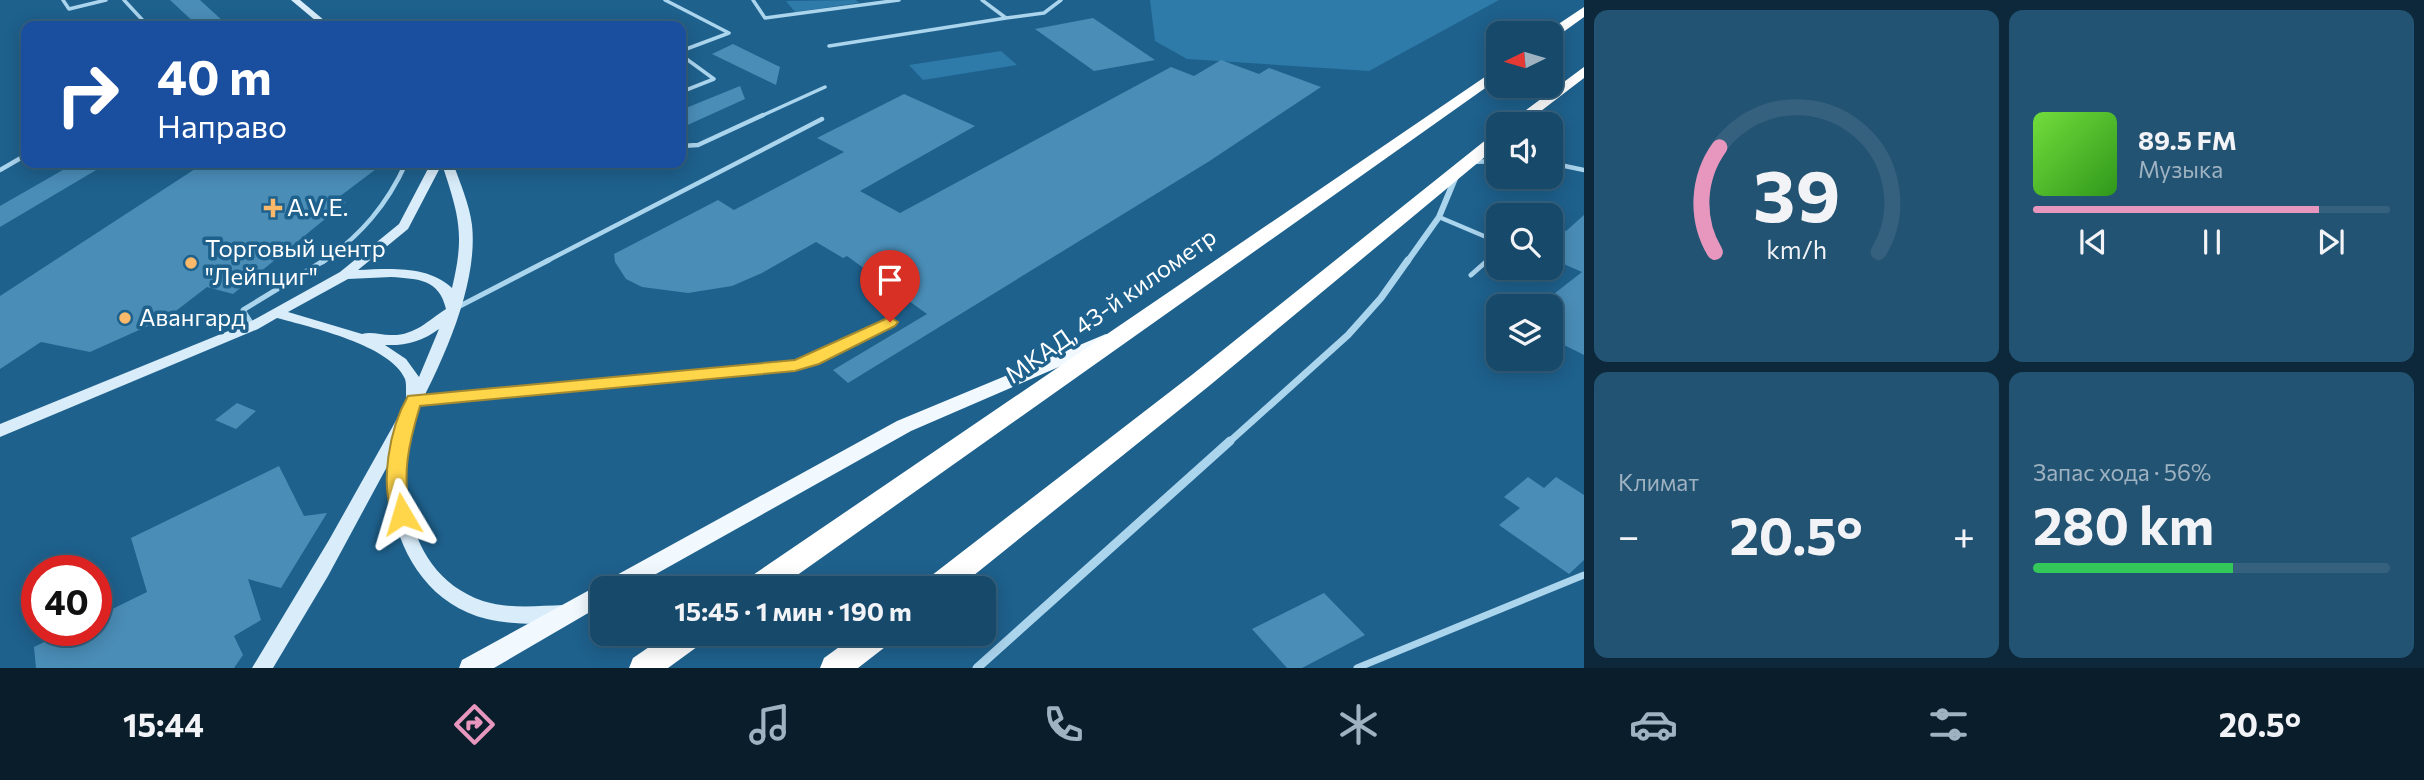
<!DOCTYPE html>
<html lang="ru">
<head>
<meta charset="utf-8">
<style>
  :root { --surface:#16496a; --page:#235372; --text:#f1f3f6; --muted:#9eb2c1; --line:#35617e; --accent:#e797bd }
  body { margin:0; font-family:Commissioner,sans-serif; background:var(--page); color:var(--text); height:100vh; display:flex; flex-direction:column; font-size:26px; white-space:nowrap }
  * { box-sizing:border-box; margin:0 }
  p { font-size:23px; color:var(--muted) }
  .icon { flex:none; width:38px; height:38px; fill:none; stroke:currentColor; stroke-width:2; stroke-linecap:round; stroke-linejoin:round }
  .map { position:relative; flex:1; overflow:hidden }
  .sheet { display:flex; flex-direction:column; gap:10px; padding:10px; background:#0c283a; width:840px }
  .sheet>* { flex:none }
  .banner { position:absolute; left:21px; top:21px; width:665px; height:147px; border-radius:14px; box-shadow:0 4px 18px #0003,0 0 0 2px var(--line); background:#1a4fa0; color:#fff; overflow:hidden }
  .needle { width:46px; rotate:265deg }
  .buttons { position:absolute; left:1486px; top:21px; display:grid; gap:14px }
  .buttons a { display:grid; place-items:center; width:77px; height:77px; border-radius:14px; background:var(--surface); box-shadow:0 4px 18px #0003,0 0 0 2px var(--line); font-size:35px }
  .speed { position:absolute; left:21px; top:555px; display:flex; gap:14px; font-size:35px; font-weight:700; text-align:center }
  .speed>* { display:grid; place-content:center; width:91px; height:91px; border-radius:50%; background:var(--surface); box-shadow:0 4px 18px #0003,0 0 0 2px var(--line); line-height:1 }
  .speed .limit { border:10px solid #d22; background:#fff; color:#111 }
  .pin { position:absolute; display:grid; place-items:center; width:60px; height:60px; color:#fff; margin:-72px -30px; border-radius:50% 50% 50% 0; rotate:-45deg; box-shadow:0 0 7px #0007 }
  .pin .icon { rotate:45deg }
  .me { position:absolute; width:77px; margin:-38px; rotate:353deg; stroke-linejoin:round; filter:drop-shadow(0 0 5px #0008) }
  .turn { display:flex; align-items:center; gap:24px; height:147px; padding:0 21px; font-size:32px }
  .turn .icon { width:91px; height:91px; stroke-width:2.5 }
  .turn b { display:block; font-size:49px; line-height:60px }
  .big { font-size:52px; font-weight:700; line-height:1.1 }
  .sheet .widget { flex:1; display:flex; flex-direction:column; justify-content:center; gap:10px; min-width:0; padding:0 24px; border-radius:14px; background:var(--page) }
  .sheet .dial { align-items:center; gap:0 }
  .dial svg { height:182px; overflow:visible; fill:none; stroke:var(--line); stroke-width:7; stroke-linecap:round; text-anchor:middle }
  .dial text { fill:var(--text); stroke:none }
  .song { display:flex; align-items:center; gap:21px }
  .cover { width:84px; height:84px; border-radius:10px; background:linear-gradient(135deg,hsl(100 70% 55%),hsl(110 70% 35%)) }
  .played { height:7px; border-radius:4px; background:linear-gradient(90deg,var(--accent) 80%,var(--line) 80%) }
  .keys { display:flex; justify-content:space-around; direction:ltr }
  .heat { display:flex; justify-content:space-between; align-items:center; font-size:38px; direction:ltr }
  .charge { height:10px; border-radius:5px; background:linear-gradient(90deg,#34c759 56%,var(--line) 0) }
  .sheet .tiles { flex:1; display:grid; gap:10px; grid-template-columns:repeat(2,1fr) }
  .trip { position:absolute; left:590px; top:576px; width:406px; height:70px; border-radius:14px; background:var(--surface); box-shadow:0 4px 18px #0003,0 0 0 2px var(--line); font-weight:700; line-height:70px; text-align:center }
  .tabs { display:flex; height:112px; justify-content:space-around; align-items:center; background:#091d2a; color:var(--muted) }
  .tabs .icon { width:49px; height:49px }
  .tabs .active { color:var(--accent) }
  .tabs b { font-size:32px; color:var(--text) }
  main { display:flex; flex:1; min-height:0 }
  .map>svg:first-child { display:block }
</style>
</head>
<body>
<main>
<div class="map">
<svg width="1584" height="668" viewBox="0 0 1584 668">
  <rect width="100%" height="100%" fill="#1e618d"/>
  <path fill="#2e7aa9" d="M856 0 859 3 795 12 786 1Z
    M1150 0H1499L1369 71 1187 59 1155 41Z
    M1001 51 1017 65 923 80 909 65Z"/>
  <path fill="#4a8db7" d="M170 0H200L224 22 198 26Z
    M1093 18 1155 60 1094 71 1035 29Z
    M733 44 780 67 776 85 712 54Z
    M1221 60 1259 74 1269 68 1321 87 1208 162 848 383 833 370 927 314 847 256 843 258 816 242 762 273 732 286 688 293 642 287 626 279 615 262 614 254 718 200 734 210 844 152 817 138 904 94 975 126 860 191 900 213 1171 67 1194 76Z
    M740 86 745 99 681 128V110Z
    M75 163H108L0 227V206Z
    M198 163H384L335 200 346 202 233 294 207 287 168 317 90 352 41 342 0 369V296L198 167Z
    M1584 215V355L1550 338V297L1582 272 1550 258V225L1566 231Z
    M237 403 256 411 236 429 215 420Z
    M279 466 304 516 327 513 281 588 248 579 261 620 234 636 243 655 234 668H36L34 647 69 630H96V617L147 592 131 538Z
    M1528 477 1544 488 1556 477 1584 495V560L1569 574 1499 525 1520 508 1504 497Z
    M1324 593 1365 635 1302 668H1287L1252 629Z"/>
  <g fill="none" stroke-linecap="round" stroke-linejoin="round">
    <path stroke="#abd4ed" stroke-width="3.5" d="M63 0 69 9 106 0
      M124 0 148 26
      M665 0 729 33
      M753 0 765 18 899 0
      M982 0 1006 18 1044 13 1061 0
      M829 46 1006 18
      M681 51 729 33
      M681 55 714 79 681 92
      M759 117 825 87"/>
    <path stroke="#abd4ed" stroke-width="4.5" d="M681 146 698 145 763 115
      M1550 157 1560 165 1550 164
      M1472 162 1498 161
      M1560 165 1584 170
      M0 170 26 155
      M1439 217 1498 242
      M323 262C361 235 387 205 406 163
      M545 262 822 119
      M1486 262 1498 252"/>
    <path stroke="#abd4ed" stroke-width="5" d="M1471 275 1488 260
      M458 307 549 260
      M253 326 243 310 325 260
      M417 400 795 366 813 360 890 322"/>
    <path stroke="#abd4ed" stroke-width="7" d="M1357 668 1584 575"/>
    <path stroke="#abd4ed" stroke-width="6" d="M1407 262 1439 217 1456 176"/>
    <path stroke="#abd4ed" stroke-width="7" d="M1228 443 1348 335 1381 298 1408 260"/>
    <path stroke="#abd4ed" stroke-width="9" d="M977 668 1230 441"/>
    <path fill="#d8ecf9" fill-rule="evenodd" d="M291 0H300L331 26H322Z
      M431 163H453C460 183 469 203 472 225 479 289 437 374 407 429L411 434C397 498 413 577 483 601 508 609 537 606 563 605L570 608 572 614 570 620 563 623C538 624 512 625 487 619 417 602 386 530 389 463L328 576 273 668H252L329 540 407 401C405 394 407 385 405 379 391 345 310 327 277 318L258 329 0 437V424L248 323 340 272 399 224ZM442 164C459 216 465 234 452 288 427 265 390 269 358 270L408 229ZM391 277C419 279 439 279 446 309 427 321 415 336 390 335 381 335 371 331 362 334L288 312 348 279ZM439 329 419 377 406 359 385 345C405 346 423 341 439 329Z"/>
    <path fill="#f1f9ff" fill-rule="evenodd" d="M1106 334 1115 340 1112 344 911 431 631 588H602V605L494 668H459L462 660 897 421Z"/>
    <path fill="#fff" fill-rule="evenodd" d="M1584 7V17L1555 38 1550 39V33H1545Z
      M1584 67V78L1524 124H1507Z
      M1498 68V79L779 588H743L747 579Z
      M1498 133V146L1209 386 958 588H923L927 579 1193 374 1492 135Z
      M668 634H705L701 644 668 668H629L633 658Z
      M857 634H893L889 644 858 668H820L824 658Z"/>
  </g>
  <path fill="#ffd54a" stroke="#a68a30" stroke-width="2" d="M890 317 898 322 895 326 819 364 795 371 420 406C409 442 401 476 411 514L409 520 402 522 395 520C378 486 390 427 408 396L795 360Z"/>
  <g fill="#fcb96a" stroke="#1e618d" stroke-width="2.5">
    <path d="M269.5 197.5h7v7h7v7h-7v7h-7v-7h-7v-7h7z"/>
    <circle cx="191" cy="263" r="7"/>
    <circle cx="125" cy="318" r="7"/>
  </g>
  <g text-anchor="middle" stroke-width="7" stroke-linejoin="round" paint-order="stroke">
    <g font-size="24" fill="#fff" stroke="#1e618d" text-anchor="start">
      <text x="287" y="216">A.V.E.</text>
      <text x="205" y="257">Торговый центр<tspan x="205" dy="28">"Лейпциг"</tspan></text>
      <text x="139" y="326">Авангард</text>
    </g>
    <g font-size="24" fill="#fff" stroke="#1e618d">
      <text transform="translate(1111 306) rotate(-35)" y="8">МКАД, 43-й километр</text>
    </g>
  </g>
</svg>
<div class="buttons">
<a><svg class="needle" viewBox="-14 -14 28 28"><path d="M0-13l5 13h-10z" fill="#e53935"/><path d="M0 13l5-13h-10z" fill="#9eb2c1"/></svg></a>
<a><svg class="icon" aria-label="sound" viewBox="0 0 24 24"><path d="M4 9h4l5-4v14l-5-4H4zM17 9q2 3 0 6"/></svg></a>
<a><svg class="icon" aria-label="search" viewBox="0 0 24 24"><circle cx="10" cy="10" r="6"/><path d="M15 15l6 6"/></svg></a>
<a><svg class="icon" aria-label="layers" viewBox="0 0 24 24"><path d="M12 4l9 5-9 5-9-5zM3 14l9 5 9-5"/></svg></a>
</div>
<div class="speed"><div class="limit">40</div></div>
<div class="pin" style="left:890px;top:322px;background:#d93025"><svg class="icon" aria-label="arrive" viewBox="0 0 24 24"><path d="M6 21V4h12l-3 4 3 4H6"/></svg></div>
<svg class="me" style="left:402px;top:514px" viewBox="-20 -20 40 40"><path d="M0-17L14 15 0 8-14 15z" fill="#ffd54a" stroke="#fff" stroke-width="4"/></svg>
<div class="trip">15:45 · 1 мин · 190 m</div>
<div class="banner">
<div class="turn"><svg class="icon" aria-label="right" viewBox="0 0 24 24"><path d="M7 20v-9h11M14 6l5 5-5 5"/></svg><div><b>40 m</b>Направо</div></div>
</div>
</div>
<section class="sheet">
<div class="tiles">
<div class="widget dial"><svg viewBox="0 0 100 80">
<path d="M14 69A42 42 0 1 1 86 69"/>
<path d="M14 69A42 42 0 0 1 16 23" stroke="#e797bd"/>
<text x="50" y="56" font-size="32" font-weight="700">39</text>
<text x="50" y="72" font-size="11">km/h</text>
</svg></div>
<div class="widget">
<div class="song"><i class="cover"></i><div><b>89.5 FM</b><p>Музыка</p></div></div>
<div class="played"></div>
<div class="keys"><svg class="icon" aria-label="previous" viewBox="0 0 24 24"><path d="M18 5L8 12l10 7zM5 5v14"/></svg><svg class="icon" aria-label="pause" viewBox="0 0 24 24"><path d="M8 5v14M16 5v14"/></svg><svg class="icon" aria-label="next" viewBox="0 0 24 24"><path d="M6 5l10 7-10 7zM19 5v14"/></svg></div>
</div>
<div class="widget"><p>Климат</p>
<div class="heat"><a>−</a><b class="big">20.5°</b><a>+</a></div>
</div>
<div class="widget"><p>Запас хода · 56%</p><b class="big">280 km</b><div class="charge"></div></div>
</div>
</section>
</main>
<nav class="tabs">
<b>15:44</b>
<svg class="icon active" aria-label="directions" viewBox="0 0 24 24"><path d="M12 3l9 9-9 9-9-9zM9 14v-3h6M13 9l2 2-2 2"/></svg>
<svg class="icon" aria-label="music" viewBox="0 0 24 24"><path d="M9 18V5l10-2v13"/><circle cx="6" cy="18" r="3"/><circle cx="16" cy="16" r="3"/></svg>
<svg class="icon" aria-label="phone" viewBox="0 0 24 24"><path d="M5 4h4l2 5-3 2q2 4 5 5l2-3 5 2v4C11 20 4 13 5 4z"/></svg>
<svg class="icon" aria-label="climate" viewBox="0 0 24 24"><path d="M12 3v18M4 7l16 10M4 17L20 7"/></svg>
<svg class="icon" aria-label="car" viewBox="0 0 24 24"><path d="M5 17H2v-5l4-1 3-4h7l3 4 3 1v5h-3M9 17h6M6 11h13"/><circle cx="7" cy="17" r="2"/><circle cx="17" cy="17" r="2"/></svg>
<svg class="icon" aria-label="filters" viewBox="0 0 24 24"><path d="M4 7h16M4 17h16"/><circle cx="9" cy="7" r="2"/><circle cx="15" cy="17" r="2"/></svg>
<b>20.5°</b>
</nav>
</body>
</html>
